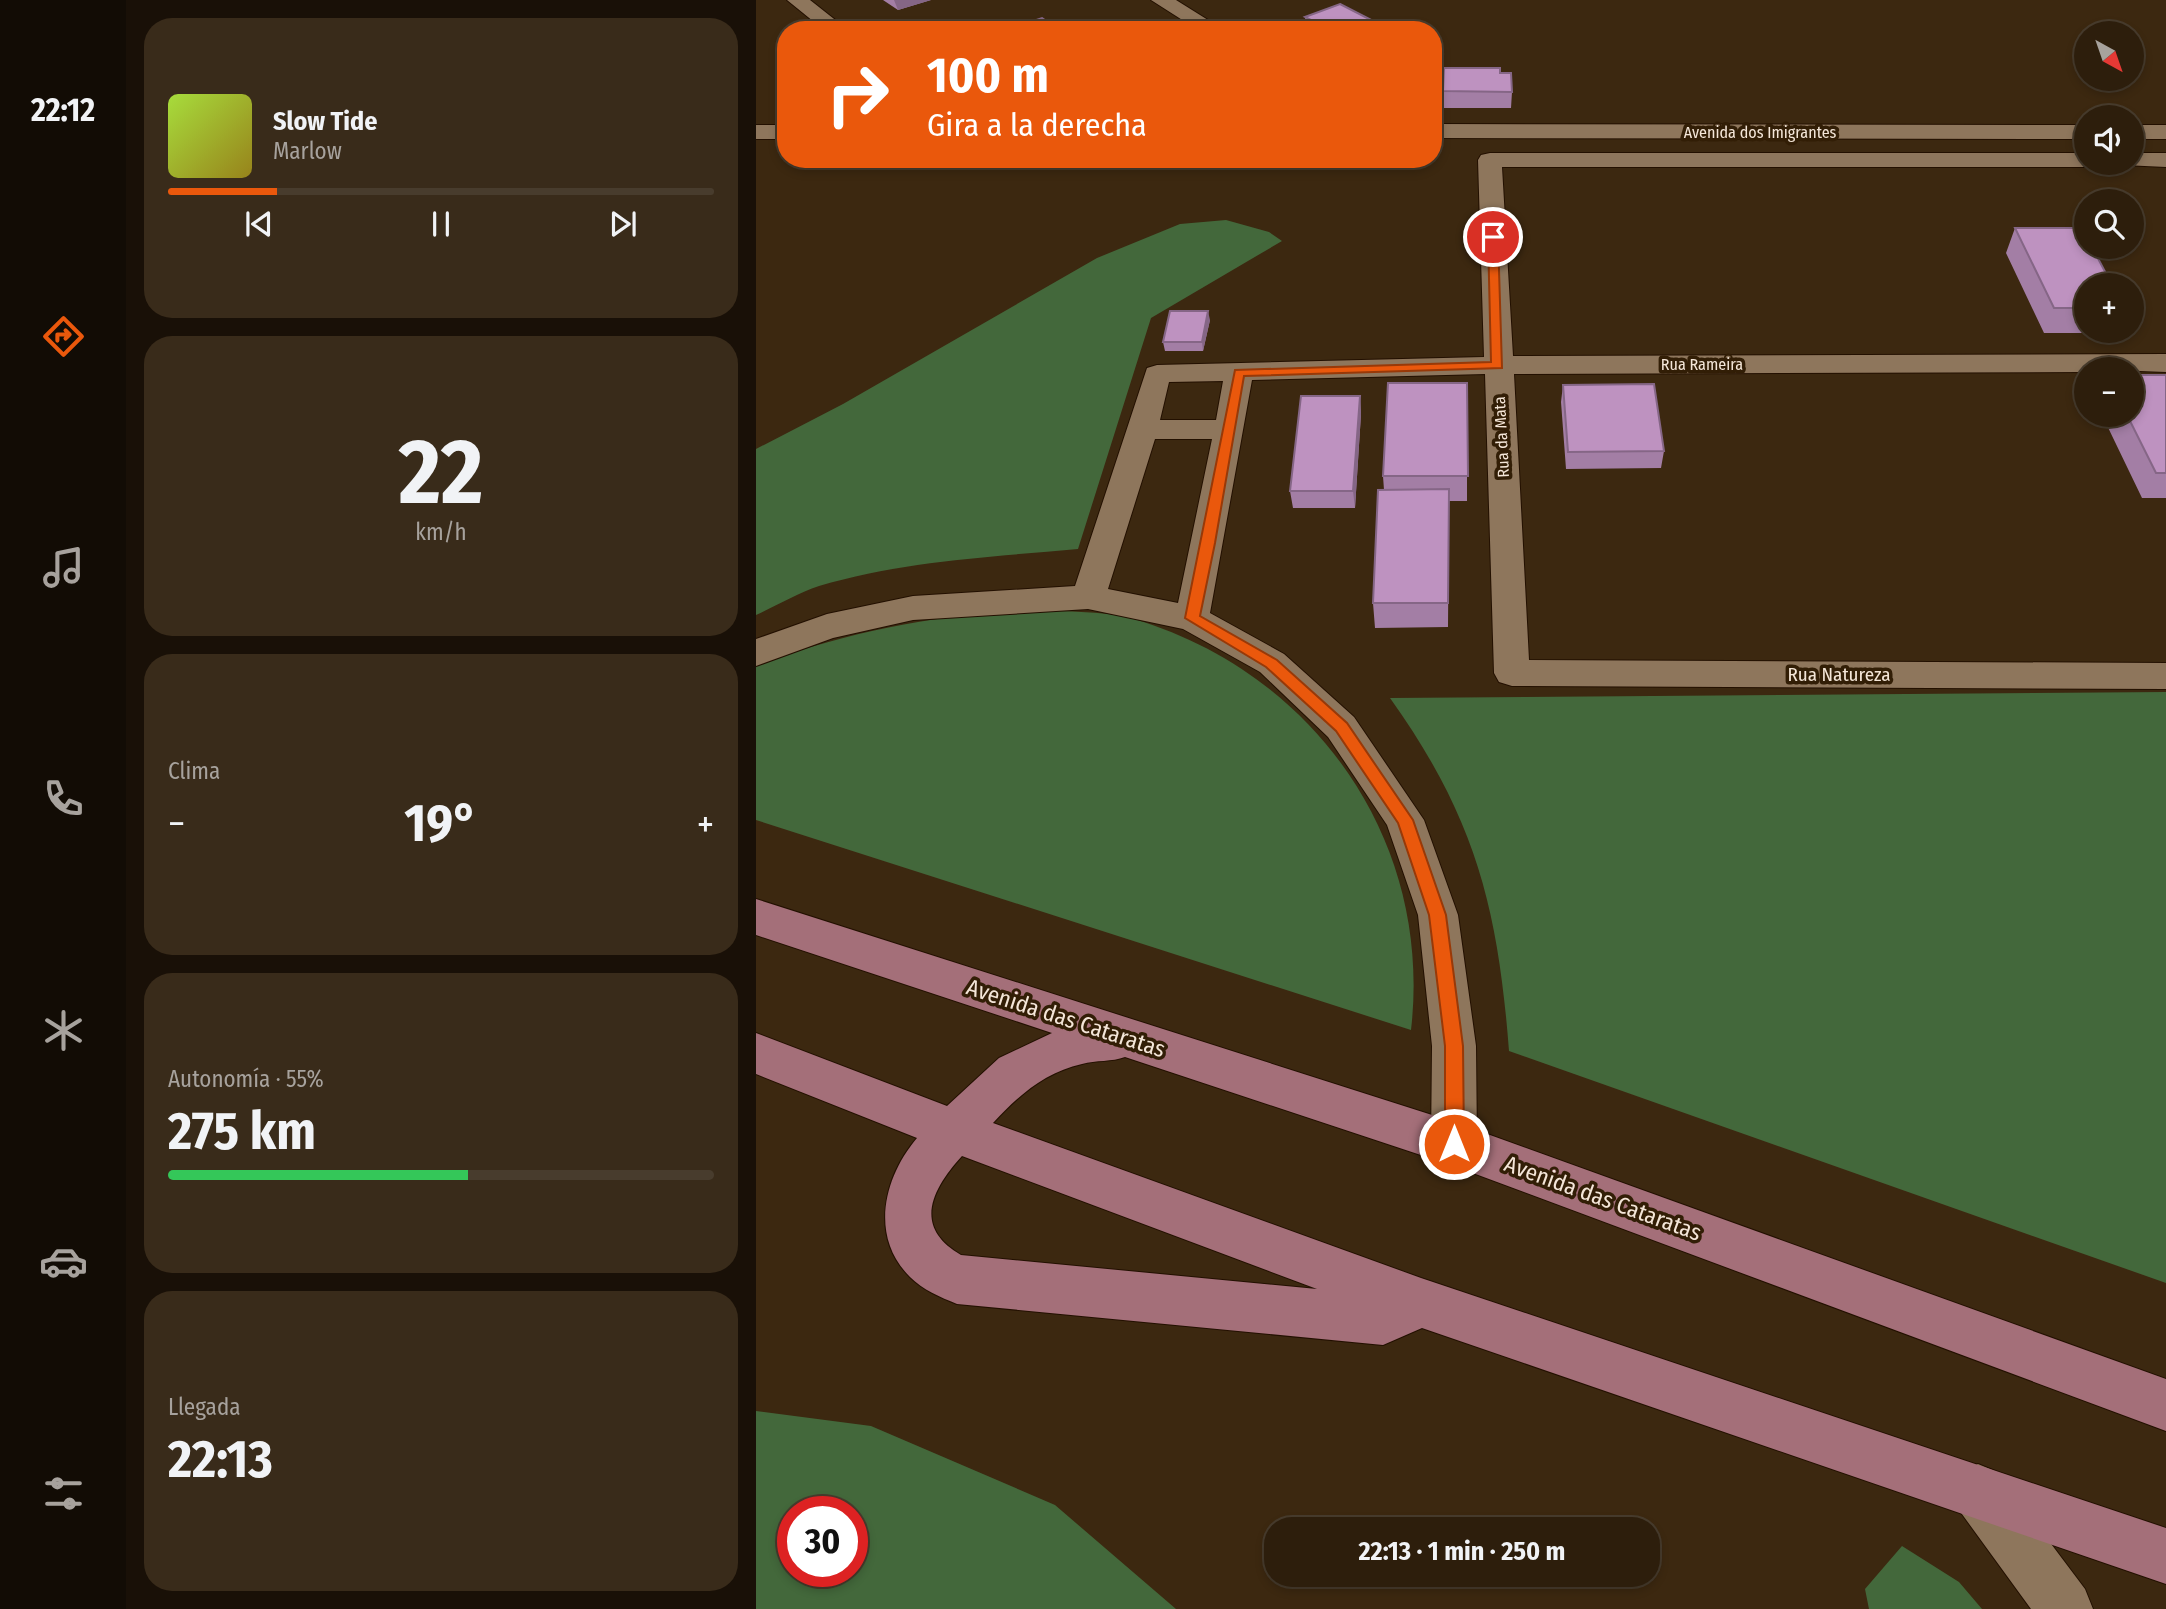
<!DOCTYPE html>
<html lang="es">
<head>
<meta charset="utf-8">
<style>
  :root { --surface:#2d1e0c; --page:#392b1a; --text:#f1f3f6; --muted:#a7a29d; --line:#483c2d; --accent:#ea580c }
  body { margin:0; font-family:"Fira Sans Condensed",sans-serif; background:var(--page); color:var(--text); height:100vh; display:flex; flex-direction:column; font-size:26px; white-space:nowrap }
  * { box-sizing:border-box; margin:0 }
  p { font-size:23px; color:var(--muted) }
  .icon { flex:none; width:38px; height:38px; fill:none; stroke:currentColor; stroke-width:2; stroke-linecap:round; stroke-linejoin:round }
  .map { position:relative; flex:1; overflow:hidden }
  .panel { display:flex; flex-direction:column; gap:18px; padding:18px; background:#191007; width:630px }
  .panel>* { flex:none }
  .hud { position:absolute; left:21px; top:21px; width:665px; height:147px; border-radius:28px; box-shadow:0 4px 10px #0003,0 0 0 2px var(--line); background:#ea580c; color:#fff; overflow:hidden }
  .needle { width:46px; rotate:140deg }
  .fabs { position:absolute; left:1318px; top:21px; display:grid; gap:14px }
  .fabs a { display:grid; place-items:center; width:70px; height:70px; border-radius:50%; background:var(--surface); box-shadow:0 4px 10px #0003,0 0 0 2px var(--line); font-size:35px }
  .speed { position:absolute; left:21px; top:1496px; display:flex; gap:14px; font-size:35px; font-weight:700; text-align:center }
  .speed>* { display:grid; place-content:center; width:91px; height:91px; border-radius:50%; background:var(--surface); box-shadow:0 4px 10px #0003,0 0 0 2px var(--line); line-height:1 }
  .speed .limit { border:10px solid #d22; background:#fff; color:#111 }
  .pin { position:absolute; display:grid; place-items:center; width:60px; height:60px; color:#fff; margin:-30px; border:4px solid #fff; border-radius:50%; box-shadow:0 2px 7px #0007 }
  .me { position:absolute; width:77px; margin:-38px; rotate:0deg; stroke-linejoin:round; filter:drop-shadow(0 0 5px #0008) }
  .turn { display:flex; align-items:center; gap:24px; height:147px; padding:0 35px; font-size:32px }
  .turn .icon { width:91px; height:91px; stroke-width:2.5 }
  .turn b { display:block; font-size:49px; line-height:60px }
  .big { font-size:52px; font-weight:700; line-height:1.1 }
  .panel .widget { flex:1; display:flex; flex-direction:column; justify-content:center; gap:10px; min-width:0; padding:0 24px; border-radius:28px; background:var(--page) }
  .panel .dial { align-items:center; gap:0 }
  .dial b { font-size:91px; line-height:1 }
  .song { display:flex; align-items:center; gap:21px }
  .cover { width:84px; height:84px; border-radius:10px; background:linear-gradient(135deg,hsl(80 70% 55%),hsl(50 70% 35%)) }
  .played { height:7px; border-radius:4px; background:linear-gradient(90deg,var(--accent) 20%,var(--line) 20%) }
  .keys { display:flex; justify-content:space-around; direction:ltr }
  .heat { display:flex; justify-content:space-between; align-items:center; font-size:38px; direction:ltr }
  .charge { height:10px; border-radius:5px; background:linear-gradient(90deg,#34c759 55%,var(--line) 0) }
  .trip { position:absolute; left:508px; top:1517px; width:396px; height:70px; border-radius:28px; background:var(--surface); box-shadow:0 4px 10px #0003,0 0 0 2px var(--line); font-weight:700; line-height:70px; text-align:center }
  main { display:flex; flex:1; min-height:0 }
  .tab-bar { display:flex; flex-direction:column; width:126px; justify-content:space-around; align-items:center; background:#120c05; color:var(--muted) }
  .tab-bar .icon { width:49px; height:49px }
  .tab-bar .current { color:var(--accent) }
  .tab-bar b { font-size:32px; color:var(--text) }
  .map>svg:first-child { display:block }
</style>
</head>
<body>
<main>
<nav class="tab-bar">
<b>22:12</b>
<svg class="icon current" aria-label="directions" viewBox="0 0 24 24"><path d="M12 3l9 9-9 9-9-9zM9 14v-3h6M13 9l2 2-2 2"/></svg>
<svg class="icon" aria-label="music" viewBox="0 0 24 24"><path d="M9 18V5l10-2v13"/><circle cx="6" cy="18" r="3"/><circle cx="16" cy="16" r="3"/></svg>
<svg class="icon" aria-label="phone" viewBox="0 0 24 24"><path d="M5 4h4l2 5-3 2q2 4 5 5l2-3 5 2v4C11 20 4 13 5 4z"/></svg>
<svg class="icon" aria-label="climate" viewBox="0 0 24 24"><path d="M12 3v18M4 7l16 10M4 17L20 7"/></svg>
<svg class="icon" aria-label="car" viewBox="0 0 24 24"><path d="M5 17H2v-5l4-1 3-4h7l3 4 3 1v5h-3M9 17h6M6 11h13"/><circle cx="7" cy="17" r="2"/><circle cx="17" cy="17" r="2"/></svg>
<svg class="icon" aria-label="filters" viewBox="0 0 24 24"><path d="M4 7h16M4 17h16"/><circle cx="9" cy="7" r="2"/><circle cx="15" cy="17" r="2"/></svg>
</nav>
<section class="panel">
<div class="widget">
<div class="song"><i class="cover"></i><div><b>Slow Tide</b><p>Marlow</p></div></div>
<div class="played"></div>
<div class="keys"><svg class="icon" aria-label="previous" viewBox="0 0 24 24"><path d="M18 5L8 12l10 7zM5 5v14"/></svg><svg class="icon" aria-label="pause" viewBox="0 0 24 24"><path d="M8 5v14M16 5v14"/></svg><svg class="icon" aria-label="next" viewBox="0 0 24 24"><path d="M6 5l10 7-10 7zM19 5v14"/></svg></div>
</div>
<div class="widget dial"><b>22</b><p>km/h</p></div>
<div class="widget"><p>Clima</p>
<div class="heat"><a>−</a><b class="big">19°</b><a>+</a></div>
</div>
<div class="widget"><p>Autonomía · 55%</p><b class="big">275 km</b><div class="charge"></div></div>
<div class="widget"><p>Llegada</p><b class="big">22:13</b></div>
</section>
<div class="map">
<svg width="1410" height="1609" viewBox="0 0 1410 1609">
  <rect width="100%" height="100%" fill="#3c2810"/>
  <path fill="#43683b" fill-rule="evenodd" d="M470 220 513 232 526 241 395 318 322 549C235 557 147 561 63 586 42 593 20 606 0 615V449L87 404 341 258 424 224Z
    M272 610C306 612 345 610 378 619 559 673 677 841 655 1030L0 820V665C96 631 171 616 272 610Z
    M1410 692V1283L753 1051C742 907 719 817 634 698Z
    M0 1411 115 1426 299 1505 420 1609H0ZM37 1512H96V1572H37Z
    M1146 1546 1203 1582 1226 1609H1113L1109 1589Z"/>
  <g fill="none" stroke-linecap="round" stroke-linejoin="round">
    <defs>
      <path id="minor" d="M31 0H54L92 30H68Z
        M395 0H420L468 30H442Z
        M734 153H1330V163H1340L1330 167H746L757 356 1410 354V372L1330 369V372L758 374 773 660 1410 663V689L756 686 743 682 738 673 729 374 496 380 454 613 528 654 598 717 668 820 702 915 720 1046 721 1144 714 1160 698 1166 682 1160 675 1144 676 1046 662 915 631 825 572 737 504 672 427 629 332 609 157 620 77 638 0 666V639L71 614 157 596 319 586 391 368 401 365 728 357 722 160 725 155ZM467 381 460 420H404L413 382ZM399 439H456L422 603 352 589Z
        M1376 153H1410V167L1367 165 1366 163H1376Z
        M1222 1464 1241 1472 1329 1589 1337 1609H1275L1203 1510 1195 1491 1203 1472Z"/>
      <path id="tertiary" d="M677 124 1330 125V139L677 138Z
        M0 125H30V139H0Z
        M1376 125H1410V139H1376Z"/>
      <path id="primary" d="M0 899 698 1122 1410 1379V1431L698 1166 369 1057C356 1062 340 1060 326 1064 289 1072 262 1096 237 1123L665 1278 1410 1528V1584L666 1328 627 1345 201 1304C184 1297 167 1290 154 1277 113 1236 128 1177 161 1138L0 1074V1033L191 1106 243 1058 296 1033 0 935ZM206 1156 561 1289 205 1255C156 1227 176 1189 206 1156Z"/>
    </defs>
    <use href="#minor" stroke="#231000" stroke-width="2"/>
    <use href="#tertiary" stroke="#231000" stroke-width="2"/>
    <use href="#primary" stroke="#231000" stroke-width="2"/>
    <use href="#minor" fill="#8e765c" fill-rule="evenodd"/>
    <use href="#tertiary" fill="#8e765c" fill-rule="evenodd"/>
    <use href="#primary" fill="#a46f79" fill-rule="evenodd"/>
  </g>
  <path fill="#a37ea5" d="M127 0H175L142 10Z
    M549 17 621 23 622 30H551Z
    M268 24 303 30H270Z
    M744 73 756 92 755 108H687V91Z
    M1259 228 1330 285V331H1358L1357 333H1288L1250 253Z
    M454 320 447 351H409L407 342Z
    M1410 375V498H1386L1346 415H1376Z
    M711 383V501H693L692 627 619 628 617 603 628 490 627 476Z
    M807 385 908 451 905 468 810 469 805 402Z
    M604 396 605 414 599 508H537L534 491Z"/>
  <path fill="#856686" d="M138 0H175L142 10Z
    M621 23 622 30H604Z
    M683 45V55L686 54V70L677 74V48Z
    M452 311 454 320 447 351 446 342Z
    M604 396 605 414 599 508 597 491Z"/>
  <path fill="#be92c0" stroke="#856686" stroke-width="2" d="M584 4 621 23 604 30H574L549 17Z
    M286 18 303 30H277L268 24Z
    M677 42 683 45 677 48Z
    M677 50 686 54 677 58Z
    M688 68H744V73H755L756 92 687 91Z
    M1259 228H1326L1330 236V247H1336L1356 285H1330V308H1298Z
    M414 311H452L446 342H407Z
    M1376 375H1410V473H1400L1371 415H1376Z
    M632 383H711L712 476H627Z
    M898 384 908 451 812 452 807 385Z
    M545 396H604L597 491H534Z
    M693 489 692 603H617L622 490Z"/>
  <path fill="#ea580c" stroke="#983908" stroke-width="2" d="M737 234 742 237 746 368 488 376 459 543 444 616 521 660 591 723 657 820 690 915 707 1046 708 1144 705 1150 698 1153 692 1150 689 1144V1046L673 915 642 823 580 731 510 667 429 618 479 370 735 362 732 237Z"/>
  <g text-anchor="middle" stroke-width="7" stroke-linejoin="round" paint-order="stroke">
    <g font-size="16" fill="#f4e6d8" stroke="#321e06">
      <text x="1004" y="138">Avenida dos Imigrantes</text>
      <text x="946" y="370">Rua Rameira</text>
      <text transform="translate(745 437) rotate(-93)" y="6">Rua da Mata</text>
    </g>
    <g font-size="19" fill="#f4e6d8" stroke="#321e06">
      <text x="1083" y="681">Rua Natureza</text>
    </g>
    <g font-size="23" fill="#f4e6d8" stroke="#321e06">
      <text transform="translate(310 1018) rotate(18)" y="8">Avenida das Cataratas</text>
      <text transform="translate(847 1198) rotate(20)" y="8">Avenida das Cataratas</text>
    </g>
  </g>
</svg>
<div class="fabs">
<a><svg class="needle" viewBox="-14 -14 28 28"><path d="M0-13l5 13h-10z" fill="#e53935"/><path d="M0 13l5-13h-10z" fill="#a7a29d"/></svg></a>
<a><svg class="icon" aria-label="sound" viewBox="0 0 24 24"><path d="M4 9h4l5-4v14l-5-4H4zM17 9q2 3 0 6"/></svg></a>
<a><svg class="icon" aria-label="search" viewBox="0 0 24 24"><circle cx="10" cy="10" r="6"/><path d="M15 15l6 6"/></svg></a>
<a>+</a>
<a>−</a>
</div>
<div class="speed"><div class="limit">30</div></div>
<div class="pin" style="left:737px;top:237px;background:#d93025"><svg class="icon" aria-label="arrive" viewBox="0 0 24 24"><path d="M6 21V4h12l-3 4 3 4H6"/></svg></div>
<svg class="me" style="left:698px;top:1144px" viewBox="-20 -20 40 40"><circle r="17" fill="#ea580c" stroke="#fff" stroke-width="3"/><path d="M0-11L8 9 0 5-8 9z" fill="#fff"/></svg>
<div class="trip">22:13 · 1 min · 250 m</div>
<div class="hud">
<div class="turn"><svg class="icon" aria-label="right" viewBox="0 0 24 24"><path d="M7 20v-9h11M14 6l5 5-5 5"/></svg><div><b>100 m</b>Gira a la derecha</div></div>
</div>
</div>
</main>
</body>
</html>
